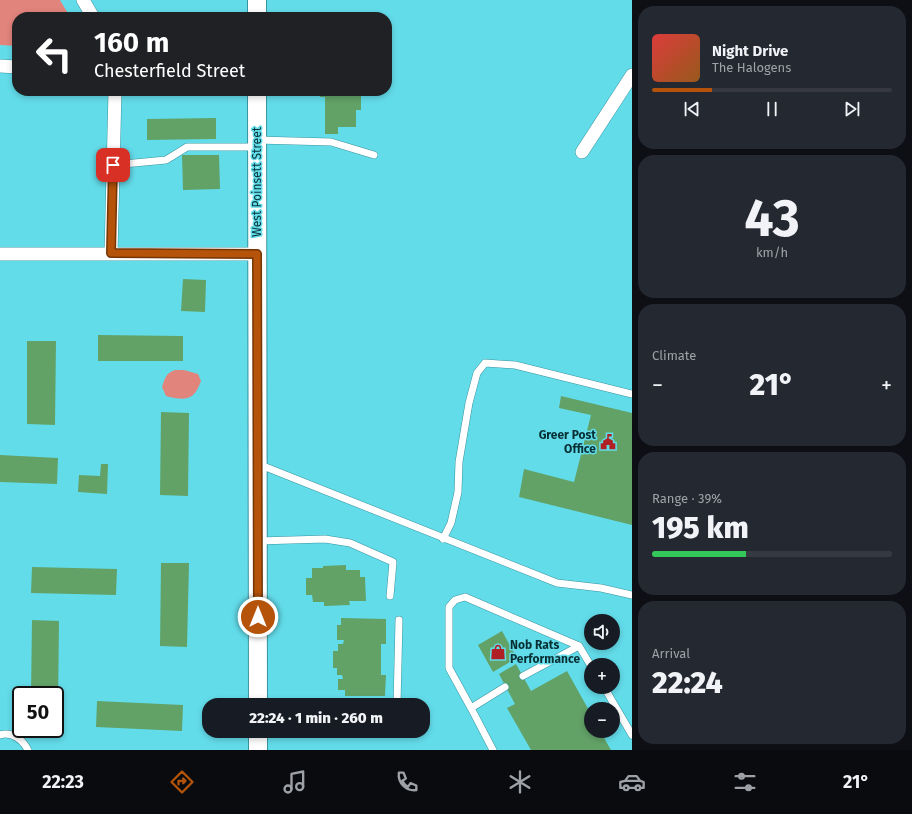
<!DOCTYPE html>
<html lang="en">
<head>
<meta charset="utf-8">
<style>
  :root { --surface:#171b24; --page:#242831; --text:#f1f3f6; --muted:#9ea1a6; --line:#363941; --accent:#b45309 }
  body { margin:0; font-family:"Fira Sans",sans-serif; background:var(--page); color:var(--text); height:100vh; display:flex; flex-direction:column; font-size:15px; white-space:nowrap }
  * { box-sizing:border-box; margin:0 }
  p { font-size:13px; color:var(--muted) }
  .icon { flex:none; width:22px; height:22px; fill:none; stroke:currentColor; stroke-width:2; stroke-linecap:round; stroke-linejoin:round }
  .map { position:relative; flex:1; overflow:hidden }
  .drawer { display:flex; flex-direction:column; gap:6px; padding:6px; background:#0d0f14; width:280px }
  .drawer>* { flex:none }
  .guide { position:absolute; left:12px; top:12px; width:380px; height:84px; border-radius:16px; box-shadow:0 2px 6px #0003; background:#202124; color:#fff; overflow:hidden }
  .fabs { position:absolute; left:584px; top:614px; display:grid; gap:8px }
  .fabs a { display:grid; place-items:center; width:36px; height:36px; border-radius:50%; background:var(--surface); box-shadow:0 2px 6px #0003; font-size:20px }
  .speed { position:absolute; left:12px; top:686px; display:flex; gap:8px; font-size:20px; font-weight:700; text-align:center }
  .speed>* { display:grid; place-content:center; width:52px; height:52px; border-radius:50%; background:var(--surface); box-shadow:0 2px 6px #0003; line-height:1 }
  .speed .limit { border:2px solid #111; border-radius:6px; background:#fff; color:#111 }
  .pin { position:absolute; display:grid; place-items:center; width:34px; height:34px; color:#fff; margin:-17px; border-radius:8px; box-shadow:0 2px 6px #0006 }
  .me { position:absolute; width:44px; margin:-22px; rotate:0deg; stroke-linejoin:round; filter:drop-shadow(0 0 3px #0008) }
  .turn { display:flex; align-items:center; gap:14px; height:84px; padding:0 16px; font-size:18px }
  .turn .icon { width:52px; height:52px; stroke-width:2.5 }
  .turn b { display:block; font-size:28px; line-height:34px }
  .big { font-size:30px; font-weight:800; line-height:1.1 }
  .drawer .tile { flex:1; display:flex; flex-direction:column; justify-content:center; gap:6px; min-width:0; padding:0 14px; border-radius:16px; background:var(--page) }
  .drawer .dial { align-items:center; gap:0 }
  .dial b { font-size:52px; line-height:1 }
  .song { display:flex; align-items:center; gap:12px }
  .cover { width:48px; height:48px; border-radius:6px; background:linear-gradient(135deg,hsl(0 70% 55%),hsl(30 70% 35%)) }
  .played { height:4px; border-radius:2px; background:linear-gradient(90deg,var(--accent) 25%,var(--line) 25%) }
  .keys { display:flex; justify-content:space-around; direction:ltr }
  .heat { display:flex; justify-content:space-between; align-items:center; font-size:22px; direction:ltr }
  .charge { height:6px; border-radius:3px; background:linear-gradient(90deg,#34c759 39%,var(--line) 0) }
  .trip { position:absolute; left:202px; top:698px; width:228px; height:40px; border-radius:16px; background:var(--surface); box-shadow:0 2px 6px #0003; font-weight:800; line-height:40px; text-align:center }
  .tabs { display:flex; height:64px; justify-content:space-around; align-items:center; background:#090b0e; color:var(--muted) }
  .tabs .icon { width:28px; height:28px }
  .tabs .on { color:var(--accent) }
  .tabs b { font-size:18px; color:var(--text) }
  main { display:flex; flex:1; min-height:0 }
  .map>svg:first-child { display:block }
</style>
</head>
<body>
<main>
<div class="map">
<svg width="632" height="750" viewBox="0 0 632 750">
  <rect width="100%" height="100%" fill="#63dcea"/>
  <path fill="#e1847c" d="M0 0H60L70 17H17V46L0 45Z
    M175 370H184L198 374 201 381C194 401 185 401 166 396L162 387C165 378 166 373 175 370Z"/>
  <path fill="#62a267" d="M320 91H354V93L356 92V96H361V110H356V127H338V134H325V97H320Z
    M216 118V139L147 140V119Z
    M182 155H219L220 189 183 190Z
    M183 279 206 280 205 312 181 311Z
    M98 335 183 336V361H98Z
    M27 341H56L55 425 27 424Z
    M561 396 632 413V525L519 497 524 469 574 482 591 415 559 408Z
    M161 412 189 413 188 496 160 495Z
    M0 455 58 458 57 484 0 482Z
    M101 464H108L107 494 78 492 79 475 100 476Z
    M161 563H189L187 647 160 646Z
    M346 565V570H360V577H365L366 601H349L350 605 324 606V602H313L312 595H306V578H312V568H323V566Z
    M32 567 117 569 116 595 31 593Z
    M341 618 386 619V644H381V675H386L385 696H345V690H338V679H343L342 675H337V668H333V651H338V644H343L344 640H337V625H341Z
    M32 620 59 621 58 704H55V695H31Z
    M502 631 517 658 493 672 478 645Z
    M516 664 531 691 567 671 591 714V731H600L611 750H531L507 708 515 704 499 674Z
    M97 701 183 705 182 731 96 727Z"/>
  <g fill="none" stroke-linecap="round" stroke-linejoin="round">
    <defs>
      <path id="service" d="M257 140 331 142 374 155
        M113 165 166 160 187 147H257
        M258 464 557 583 601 588 632 595
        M443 539 451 523 458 492 459 462 469 403 477 373 485 363 515 365 632 394
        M258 541 325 539 350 543 393 562 390 596
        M523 676 579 646 591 666
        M604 687 632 735
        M258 704 276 705
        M397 705 399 620
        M471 708 449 668V607L455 600 465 597 579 646
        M0 735C12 731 23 740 28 750
        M493 750 471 708 505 687"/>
      <path id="minor" d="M83 0 93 17
        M0 66 17 67
        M582 152 632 75
        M111 253 115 91
        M0 254H257"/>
      <path id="secondary" d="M257 0V17
        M257 91 258 705
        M258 731V750"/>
    </defs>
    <use href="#service" stroke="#37949f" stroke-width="8"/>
    <use href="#minor" stroke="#37949f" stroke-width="14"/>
    <use href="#secondary" stroke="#37949f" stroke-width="20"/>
    <use href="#service" stroke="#fff" stroke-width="7"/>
    <use href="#minor" stroke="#fff" stroke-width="13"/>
    <use href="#secondary" stroke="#fff" stroke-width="18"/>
  </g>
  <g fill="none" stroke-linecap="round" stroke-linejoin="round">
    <defs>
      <path id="route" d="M113 165 111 253 257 254 258 617"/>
    </defs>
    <use href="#route" stroke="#753606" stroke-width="10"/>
    <use href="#route" stroke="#b45309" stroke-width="7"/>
  </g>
  <defs>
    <symbol id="civic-bare" viewBox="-9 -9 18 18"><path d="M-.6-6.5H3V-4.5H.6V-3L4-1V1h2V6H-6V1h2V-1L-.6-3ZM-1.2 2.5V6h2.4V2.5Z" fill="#b01f23" stroke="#63dcea" stroke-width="2.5" paint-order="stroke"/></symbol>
    <symbol id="shop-bare" viewBox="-9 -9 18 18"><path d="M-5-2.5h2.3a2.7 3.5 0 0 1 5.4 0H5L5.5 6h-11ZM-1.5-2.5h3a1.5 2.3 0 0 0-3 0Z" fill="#b01f23" stroke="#63dcea" stroke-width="2.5" paint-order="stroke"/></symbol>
  </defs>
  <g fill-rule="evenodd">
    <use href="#civic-bare" x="597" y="431" width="22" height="22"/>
    <use href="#shop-bare" x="487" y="641" width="22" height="22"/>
  </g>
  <g text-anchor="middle" stroke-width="3" stroke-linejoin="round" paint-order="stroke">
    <g font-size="12" fill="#073034" stroke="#63dcea">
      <text transform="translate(257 182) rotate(-90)" y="4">West Poinsett Street</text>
    </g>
    <g font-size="12" font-weight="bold" fill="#073034" stroke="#63dcea" text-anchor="end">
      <text x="596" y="439">Greer Post<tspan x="596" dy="14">Office</tspan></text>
      <text x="510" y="649" text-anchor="start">Nob Rats<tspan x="510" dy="14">Performance</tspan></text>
    </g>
  </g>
</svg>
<div class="fabs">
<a><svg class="icon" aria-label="sound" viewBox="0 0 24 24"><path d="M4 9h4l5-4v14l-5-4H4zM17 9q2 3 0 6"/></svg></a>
<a>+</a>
<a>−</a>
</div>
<div class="speed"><div class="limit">50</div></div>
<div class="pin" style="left:113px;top:165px;background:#d93025"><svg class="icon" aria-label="arrive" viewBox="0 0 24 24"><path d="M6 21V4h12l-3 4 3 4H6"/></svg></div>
<svg class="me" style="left:258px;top:617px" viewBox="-20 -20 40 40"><circle r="17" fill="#b45309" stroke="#fff" stroke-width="3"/><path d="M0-11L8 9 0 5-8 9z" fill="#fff"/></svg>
<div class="trip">22:24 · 1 min · 260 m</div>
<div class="guide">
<div class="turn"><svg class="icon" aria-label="left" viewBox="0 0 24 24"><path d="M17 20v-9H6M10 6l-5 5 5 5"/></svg><div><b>160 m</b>Chesterfield Street</div></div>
</div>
</div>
<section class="drawer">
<div class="tile">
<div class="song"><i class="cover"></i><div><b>Night Drive</b><p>The Halogens</p></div></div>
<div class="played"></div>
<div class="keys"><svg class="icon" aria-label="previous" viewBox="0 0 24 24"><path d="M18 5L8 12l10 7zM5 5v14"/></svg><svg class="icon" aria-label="pause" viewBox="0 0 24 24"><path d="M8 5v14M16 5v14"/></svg><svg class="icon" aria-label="next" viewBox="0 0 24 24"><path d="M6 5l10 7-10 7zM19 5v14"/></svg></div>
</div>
<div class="tile dial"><b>43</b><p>km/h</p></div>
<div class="tile"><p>Climate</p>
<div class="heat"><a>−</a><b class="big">21°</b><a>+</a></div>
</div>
<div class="tile"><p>Range · 39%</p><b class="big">195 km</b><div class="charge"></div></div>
<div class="tile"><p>Arrival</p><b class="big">22:24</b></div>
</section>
</main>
<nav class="tabs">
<b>22:23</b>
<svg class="icon on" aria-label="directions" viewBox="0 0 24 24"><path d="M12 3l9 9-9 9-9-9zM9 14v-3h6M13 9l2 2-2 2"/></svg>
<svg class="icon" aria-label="music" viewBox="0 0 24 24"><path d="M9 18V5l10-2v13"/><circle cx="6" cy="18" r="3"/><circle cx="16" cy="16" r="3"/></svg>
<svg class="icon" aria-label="phone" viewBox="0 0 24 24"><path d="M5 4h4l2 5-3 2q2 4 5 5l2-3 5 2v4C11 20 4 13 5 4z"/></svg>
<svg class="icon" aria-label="climate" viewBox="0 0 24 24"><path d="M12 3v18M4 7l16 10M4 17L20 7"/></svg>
<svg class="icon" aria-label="car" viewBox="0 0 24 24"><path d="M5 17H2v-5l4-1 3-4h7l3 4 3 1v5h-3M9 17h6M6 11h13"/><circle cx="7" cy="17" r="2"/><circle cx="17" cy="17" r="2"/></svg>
<svg class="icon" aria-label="filters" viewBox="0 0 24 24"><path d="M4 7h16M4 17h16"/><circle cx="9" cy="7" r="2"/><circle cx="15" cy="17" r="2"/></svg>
<b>21°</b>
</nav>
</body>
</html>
